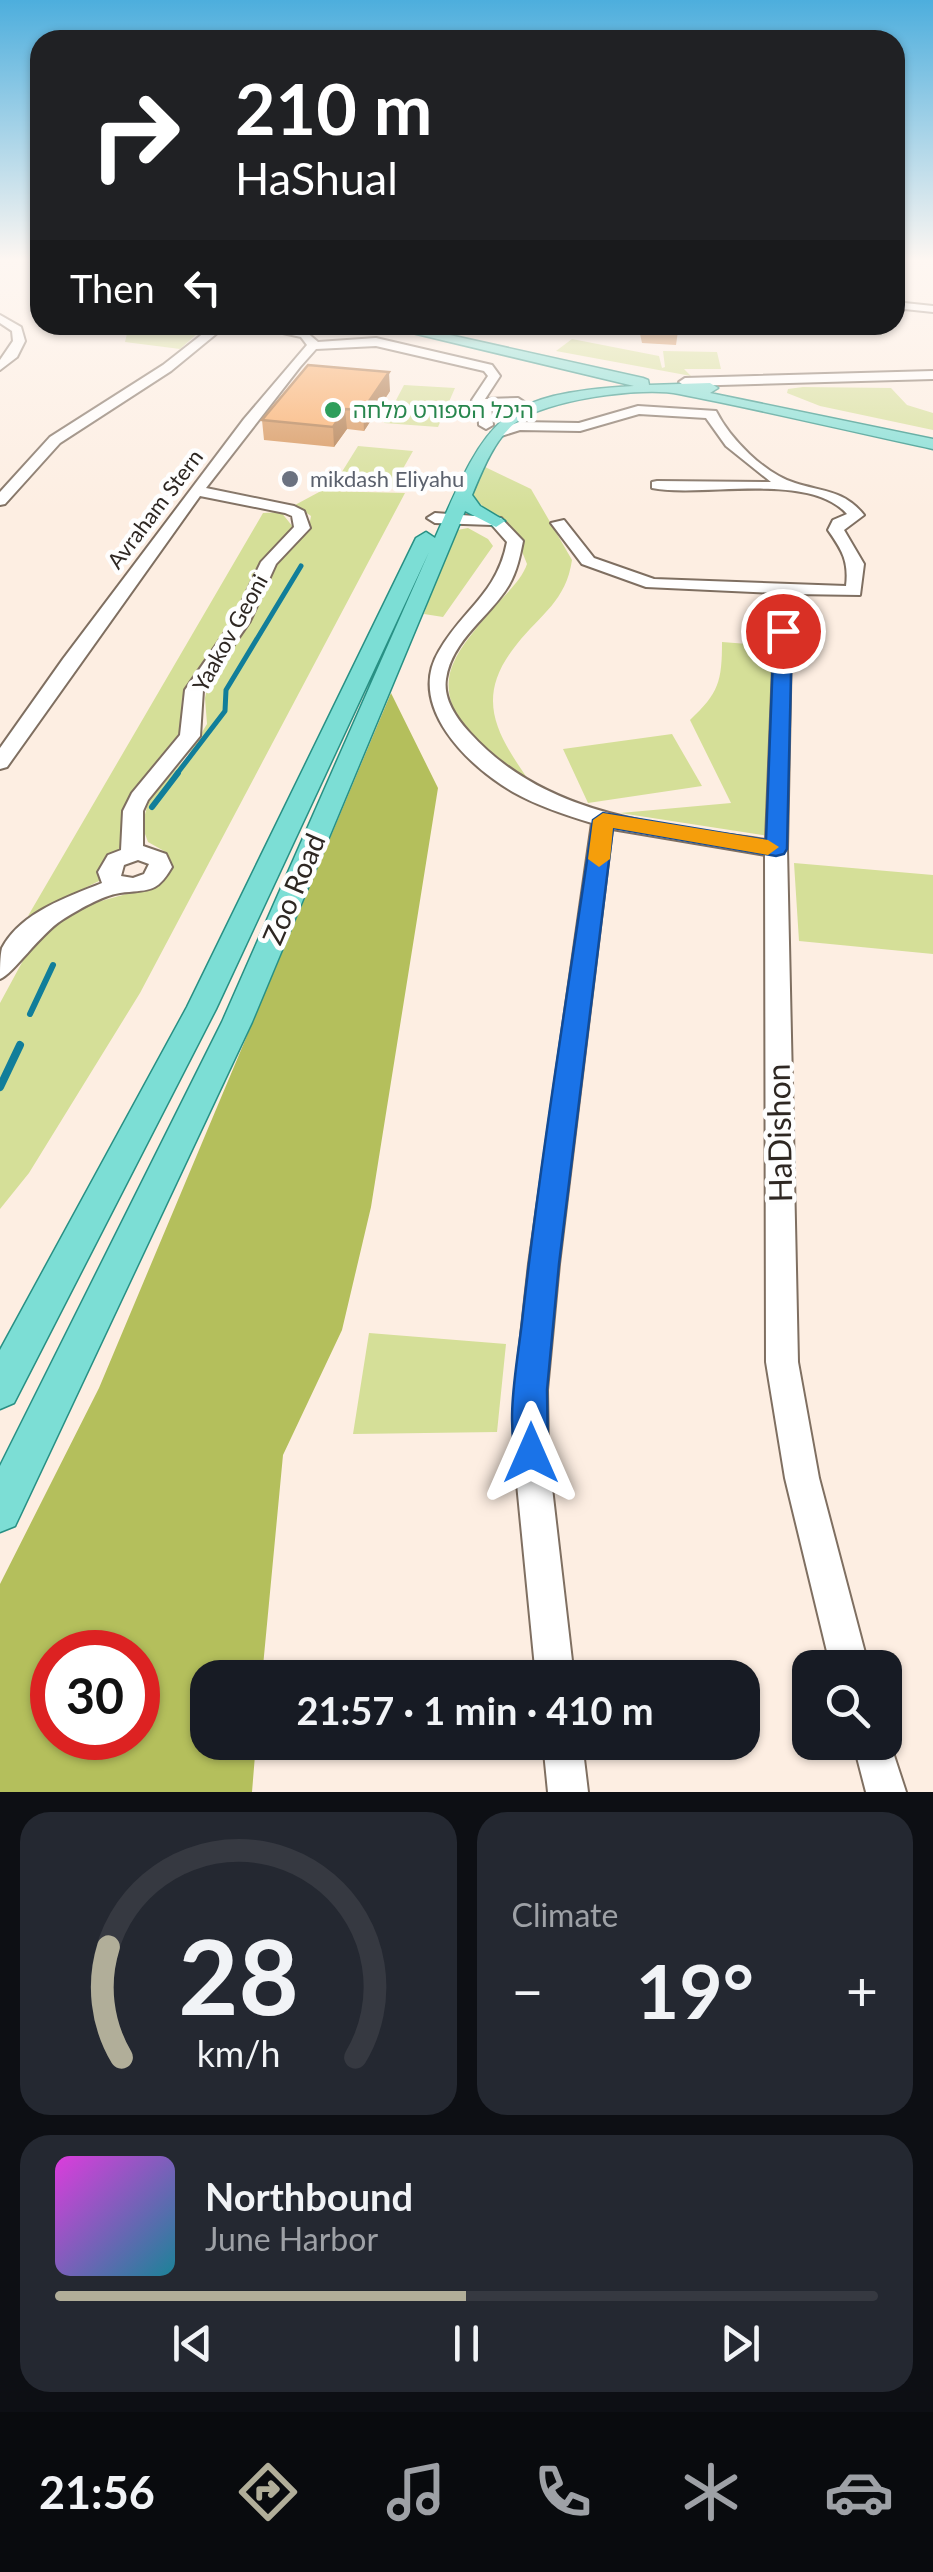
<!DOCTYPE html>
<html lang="en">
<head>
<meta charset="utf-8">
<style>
  :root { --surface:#171b24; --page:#242831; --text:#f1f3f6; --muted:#9ea1a6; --line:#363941; --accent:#b1ae99 }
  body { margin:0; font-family:Lato,"Noto Sans Hebrew",sans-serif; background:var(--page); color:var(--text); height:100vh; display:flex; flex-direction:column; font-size:38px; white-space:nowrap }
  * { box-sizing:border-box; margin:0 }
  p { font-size:32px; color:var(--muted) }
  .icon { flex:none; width:55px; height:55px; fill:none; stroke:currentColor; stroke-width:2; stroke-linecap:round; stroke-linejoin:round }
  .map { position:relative; height:1792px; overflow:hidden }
  .panel { display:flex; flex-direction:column; gap:20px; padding:20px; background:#0d0f14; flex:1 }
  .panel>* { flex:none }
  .banner { position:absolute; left:30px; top:30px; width:875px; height:305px; border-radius:30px; box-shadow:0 2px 8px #0004; background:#202124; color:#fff; overflow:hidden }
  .buttons { position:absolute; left:792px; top:1650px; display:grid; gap:20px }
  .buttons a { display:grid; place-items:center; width:110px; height:110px; border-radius:20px; background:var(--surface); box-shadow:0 2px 8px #0004; font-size:50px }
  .speed { position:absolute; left:30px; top:1630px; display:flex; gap:20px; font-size:50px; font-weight:700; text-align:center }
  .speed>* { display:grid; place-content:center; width:130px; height:130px; border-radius:50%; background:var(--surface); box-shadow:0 2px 8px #0004; line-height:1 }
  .speed .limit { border:15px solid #d22; background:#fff; color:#111 }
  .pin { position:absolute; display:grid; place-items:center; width:85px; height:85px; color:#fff; margin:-42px; border:5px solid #fff; border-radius:50%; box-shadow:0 2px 10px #0007 }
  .me { position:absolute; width:110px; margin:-55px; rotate:0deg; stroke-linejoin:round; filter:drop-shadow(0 0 8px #0008) }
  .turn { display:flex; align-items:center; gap:35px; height:210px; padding:0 40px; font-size:45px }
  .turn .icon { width:130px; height:130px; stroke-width:2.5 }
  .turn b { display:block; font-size:70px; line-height:85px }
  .then { display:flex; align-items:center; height:95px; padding:0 40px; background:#0003; gap:20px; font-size:38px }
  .big { font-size:75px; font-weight:700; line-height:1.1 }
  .panel .widget { flex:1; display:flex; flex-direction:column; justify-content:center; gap:15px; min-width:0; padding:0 35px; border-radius:30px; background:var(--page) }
  .panel .dial { align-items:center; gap:0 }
  .dial svg { height:260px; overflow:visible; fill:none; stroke:var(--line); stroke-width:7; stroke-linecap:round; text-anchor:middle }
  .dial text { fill:var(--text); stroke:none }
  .song { display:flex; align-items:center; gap:30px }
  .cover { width:120px; height:120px; border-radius:15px; background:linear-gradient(135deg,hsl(300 70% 55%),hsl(190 70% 35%)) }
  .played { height:10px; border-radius:5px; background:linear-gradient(90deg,var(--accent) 50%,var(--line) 50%) }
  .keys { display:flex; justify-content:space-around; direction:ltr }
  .heat { display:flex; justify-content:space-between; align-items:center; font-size:55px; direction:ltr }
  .panel .tiles { flex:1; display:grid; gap:20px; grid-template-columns:1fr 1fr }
  .widget:last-child { grid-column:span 2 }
  .trip { position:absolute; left:190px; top:1660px; width:570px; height:100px; border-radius:30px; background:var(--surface); box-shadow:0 2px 8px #0004; font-weight:700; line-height:100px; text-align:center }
  .tab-bar { display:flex; height:160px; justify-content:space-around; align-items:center; background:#090b0e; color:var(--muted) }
  .tab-bar .icon { width:70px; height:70px }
  .tab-bar .selected { color:var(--accent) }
  .tab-bar b { font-size:45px; color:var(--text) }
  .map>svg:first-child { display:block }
</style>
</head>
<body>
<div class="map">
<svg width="933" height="1792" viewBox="0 0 933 1792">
  <rect width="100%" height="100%" fill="#fdeee2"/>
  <path fill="#d5df98" d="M129 325H207L180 349 125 342Z
    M572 339 659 356 662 368 665 367 663 351 717 352 721 369H684L691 376 556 351Z
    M404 385 455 388 438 427 384 423Z
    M803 387 891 388 907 405 933 413V430L820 406 787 393 788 389Z
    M358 446 413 451 392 488 335 483Z
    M483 466 531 489 572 560C566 601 541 614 517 644 472 699 498 736 532 785 496 763 431 715 453 664 461 645 476 629 489 613 501 598 521 582 527 564L519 544 473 496 470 486Z
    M321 491 405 493 140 993 29 1173 0 1209V1003L39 931 72 909 159 885 170 870 164 851 148 842 142 826 149 799 187 757 207 724 205 698 210 676 280 559 308 532 311 516 295 505Z
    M281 512 293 527 262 559 231 619 191 682 182 698 180 733 135 788 126 810 124 850 109 858 99 881 28 916 263 513Z
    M468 528 488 539 493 546 443 617 424 614 452 531Z
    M722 642 772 646 769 836 620 813 731 803 690 720C719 693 722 681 722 642Z
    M672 734 702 786 588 803 563 749Z
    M794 863 933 875V954L799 941Z
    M369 1333 506 1344 497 1432 353 1434Z"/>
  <path fill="#b4bf5c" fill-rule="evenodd" d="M391 693 438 788 371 1207 342 1330 283 1455 262 1677 208 1678V1742L256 1743 252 1792H0V1584L99 1388ZM52 1652H138V1738H52Z"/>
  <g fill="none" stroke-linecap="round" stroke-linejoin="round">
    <path stroke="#117e9a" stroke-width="5" d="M176 775 225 711 226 690 301 566"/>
    <path stroke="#117e9a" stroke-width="6" d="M152 807 178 773
      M30 1014 53 965"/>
    <path stroke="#117e9a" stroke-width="8" d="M0 1087 20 1045"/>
    <defs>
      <path id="minor" d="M895 302 933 306V312L895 308Z
        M0 315 21 327 25 341 17 357 0 370V360L13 341 12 331 0 323Z
        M214 325H227L171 371 60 443 5 504 0 505V492L50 437 163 365Z
        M246 325 305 331 318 342 376 338 492 365 500 376 485 399 518 398 524 402 491 407 493 425 486 429 479 425 478 407 472 400 488 376 484 371 376 346 316 349 300 367 206 488 294 506 304 511 310 528 276 564 250 621 203 690 200 736 148 800 143 811V846L166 854 172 867C156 895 147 889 120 893 101 896 78 910 62 920 41 933 12 975 0 979 0 969 0 956 2 948 21 912 68 897 102 883L98 872 108 855 121 850 123 811 132 793 180 735 185 690 233 621 261 562 294 527 292 516 285 513 200 496 7 767 0 769V748L63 659 244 419 307 345 301 337ZM138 860 149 864 144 874 133 878 121 876 124 865Z
        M933 371V379L685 386 679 382 685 378Z
        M638 406 716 411C730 439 765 474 795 483 823 492 844 490 864 515L844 530 864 564 860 595 792 594 787 849 798 1362 819 1478 869 1668H831L785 1478 766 1362 765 855 612 829 559 1264 547 1390 548 1453 574 1678H536L514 1453 515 1390 529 1264 592 823C565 815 538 806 513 792 468 766 406 706 439 651 463 609 497 594 507 542L492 525 435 523 427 518 435 513 501 518 523 541C520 556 517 571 509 585 490 617 452 639 446 679 443 700 457 719 470 733 546 817 660 825 766 840L776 593 646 587 582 564 551 523 564 520 594 558 654 579 846 586C849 561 842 550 828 530L833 520 847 514C809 471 704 498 652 488V482L657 481 771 482 726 446 706 418 639 414 580 431 520 430 498 437 491 433 519 422 579 423Z
        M885 1728 906 1792H866L853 1742H885Z
        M543 1742H582L588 1792H548Z"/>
      <path id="major" d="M379 325H405L643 378 648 380 649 385 710 383 718 388 710 393 933 439V449C849 431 762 410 679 394 642 386 545 400 515 423 494 440 482 471 472 495L480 506 505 521 496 527 465 511 252 1022 15 1526 0 1532V1466L222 1022 429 552 216 1009 14 1403 0 1409V1350L187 1007 416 538 426 532 435 538C488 418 497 394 634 386Z"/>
    </defs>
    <use href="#minor" stroke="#7f6f61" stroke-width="4"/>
    <use href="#major" stroke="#289084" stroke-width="3"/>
    <use href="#minor" fill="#fff" fill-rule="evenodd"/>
    <use href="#major" fill="#7cded5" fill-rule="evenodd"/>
  </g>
  <path fill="#d59257" d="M638 325H676L678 331 676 345 642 343Z
    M390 391 364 431 347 429 334 447 264 440 262 420Z"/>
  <path fill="#ae7747" d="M389 372 390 391 364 431 363 410Z
    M345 409 347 429 334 447 333 427Z"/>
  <path fill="#f8aa65" stroke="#ae7747" stroke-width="2.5" d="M643 325H676L678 331 644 329Z
    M308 365 389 372 363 410 345 409 333 427 262 420Z"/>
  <linearGradient id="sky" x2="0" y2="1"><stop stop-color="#4daedd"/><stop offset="0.51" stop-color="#fef7f2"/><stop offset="1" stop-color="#fef7f2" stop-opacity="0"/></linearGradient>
  <rect width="933" height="511" fill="url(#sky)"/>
  <path fill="#1a73e8" stroke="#114b97" stroke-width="2.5" d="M783 626 792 631 787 849 784 854 776 856 613 828 559 1264 547 1390 548 1453 543 1465 531 1470 519 1465C503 1426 519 1355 523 1313 542 1148 569 984 593 820L603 813 766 840 774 631Z"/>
  <path fill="#f59e0b" d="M603 813 768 840 779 847 768 855 613 828 610 859 599 867 588 859 593 820Z"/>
  <circle fill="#2e9e5b" stroke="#fefefe" stroke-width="4" cx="333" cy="410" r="10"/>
  <circle fill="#6b7280" stroke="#fefefe" stroke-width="4" cx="290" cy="479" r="10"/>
  <g text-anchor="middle" stroke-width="9" stroke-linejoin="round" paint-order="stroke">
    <g font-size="22" fill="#27864d" stroke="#fefefe" text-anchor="start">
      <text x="353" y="418">היכל הספורט מלחה</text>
    </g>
    <g font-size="22" fill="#5b616d" stroke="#fefefe" text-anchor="start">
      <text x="310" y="487">mikdash Eliyahu</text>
    </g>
    <g font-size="22" fill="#2e2722" stroke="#fefefe">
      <text transform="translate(155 509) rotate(-53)" y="8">Avraham Stern</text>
      <text transform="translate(230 633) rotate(-61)" y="8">Yaakov Geoni</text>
    </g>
    <g font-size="28" fill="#2e2722" stroke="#fefefe">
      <text transform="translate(294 889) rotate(-67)" y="10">Zoo Road</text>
    </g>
    <g font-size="32" fill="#2e2722" stroke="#fefefe">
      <text transform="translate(780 1133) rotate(-91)" y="11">HaDishon</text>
    </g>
  </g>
</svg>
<div class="buttons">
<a><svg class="icon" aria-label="search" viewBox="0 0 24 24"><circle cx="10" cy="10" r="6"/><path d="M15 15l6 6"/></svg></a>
</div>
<div class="speed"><div class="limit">30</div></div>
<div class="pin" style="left:783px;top:631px;background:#d93025"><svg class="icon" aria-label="arrive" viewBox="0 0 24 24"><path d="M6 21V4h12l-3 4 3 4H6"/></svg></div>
<svg class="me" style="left:531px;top:1453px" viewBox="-20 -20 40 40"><path d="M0-17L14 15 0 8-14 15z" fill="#1a73e8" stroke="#fff" stroke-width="4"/></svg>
<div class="trip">21:57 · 1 min · 410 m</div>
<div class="banner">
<div class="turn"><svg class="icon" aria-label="right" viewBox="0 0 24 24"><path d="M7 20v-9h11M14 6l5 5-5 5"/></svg><div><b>210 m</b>HaShual</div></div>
<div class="then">Then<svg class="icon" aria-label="left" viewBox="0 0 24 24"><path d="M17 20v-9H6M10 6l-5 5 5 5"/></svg></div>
</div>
</div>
<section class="panel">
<div class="tiles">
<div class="widget dial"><svg viewBox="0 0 100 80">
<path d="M14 69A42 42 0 1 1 86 69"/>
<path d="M14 69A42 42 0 0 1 10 35" stroke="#b1ae99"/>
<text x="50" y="56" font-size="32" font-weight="700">28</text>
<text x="50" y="72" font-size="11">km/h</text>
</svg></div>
<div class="widget"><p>Climate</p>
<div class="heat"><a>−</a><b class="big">19°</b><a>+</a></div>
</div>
<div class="widget">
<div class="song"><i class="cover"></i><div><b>Northbound</b><p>June Harbor</p></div></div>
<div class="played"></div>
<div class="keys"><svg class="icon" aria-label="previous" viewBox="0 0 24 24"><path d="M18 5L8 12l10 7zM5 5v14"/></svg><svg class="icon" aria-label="pause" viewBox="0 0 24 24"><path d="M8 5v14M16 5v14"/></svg><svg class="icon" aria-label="next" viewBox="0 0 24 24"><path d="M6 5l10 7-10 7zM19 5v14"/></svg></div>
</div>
</div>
</section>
<nav class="tab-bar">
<b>21:56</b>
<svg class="icon selected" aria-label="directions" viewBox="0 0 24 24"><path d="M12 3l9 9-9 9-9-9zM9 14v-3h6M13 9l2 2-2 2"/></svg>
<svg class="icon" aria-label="music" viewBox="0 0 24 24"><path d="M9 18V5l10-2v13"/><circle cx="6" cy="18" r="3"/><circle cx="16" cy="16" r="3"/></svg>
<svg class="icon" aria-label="phone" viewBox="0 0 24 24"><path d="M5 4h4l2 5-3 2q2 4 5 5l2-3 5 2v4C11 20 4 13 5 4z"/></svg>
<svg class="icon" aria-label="climate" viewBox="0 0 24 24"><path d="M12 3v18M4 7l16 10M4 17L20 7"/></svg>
<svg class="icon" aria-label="car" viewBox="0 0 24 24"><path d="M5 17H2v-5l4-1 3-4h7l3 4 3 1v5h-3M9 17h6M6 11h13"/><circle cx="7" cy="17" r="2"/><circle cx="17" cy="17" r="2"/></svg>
</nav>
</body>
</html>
